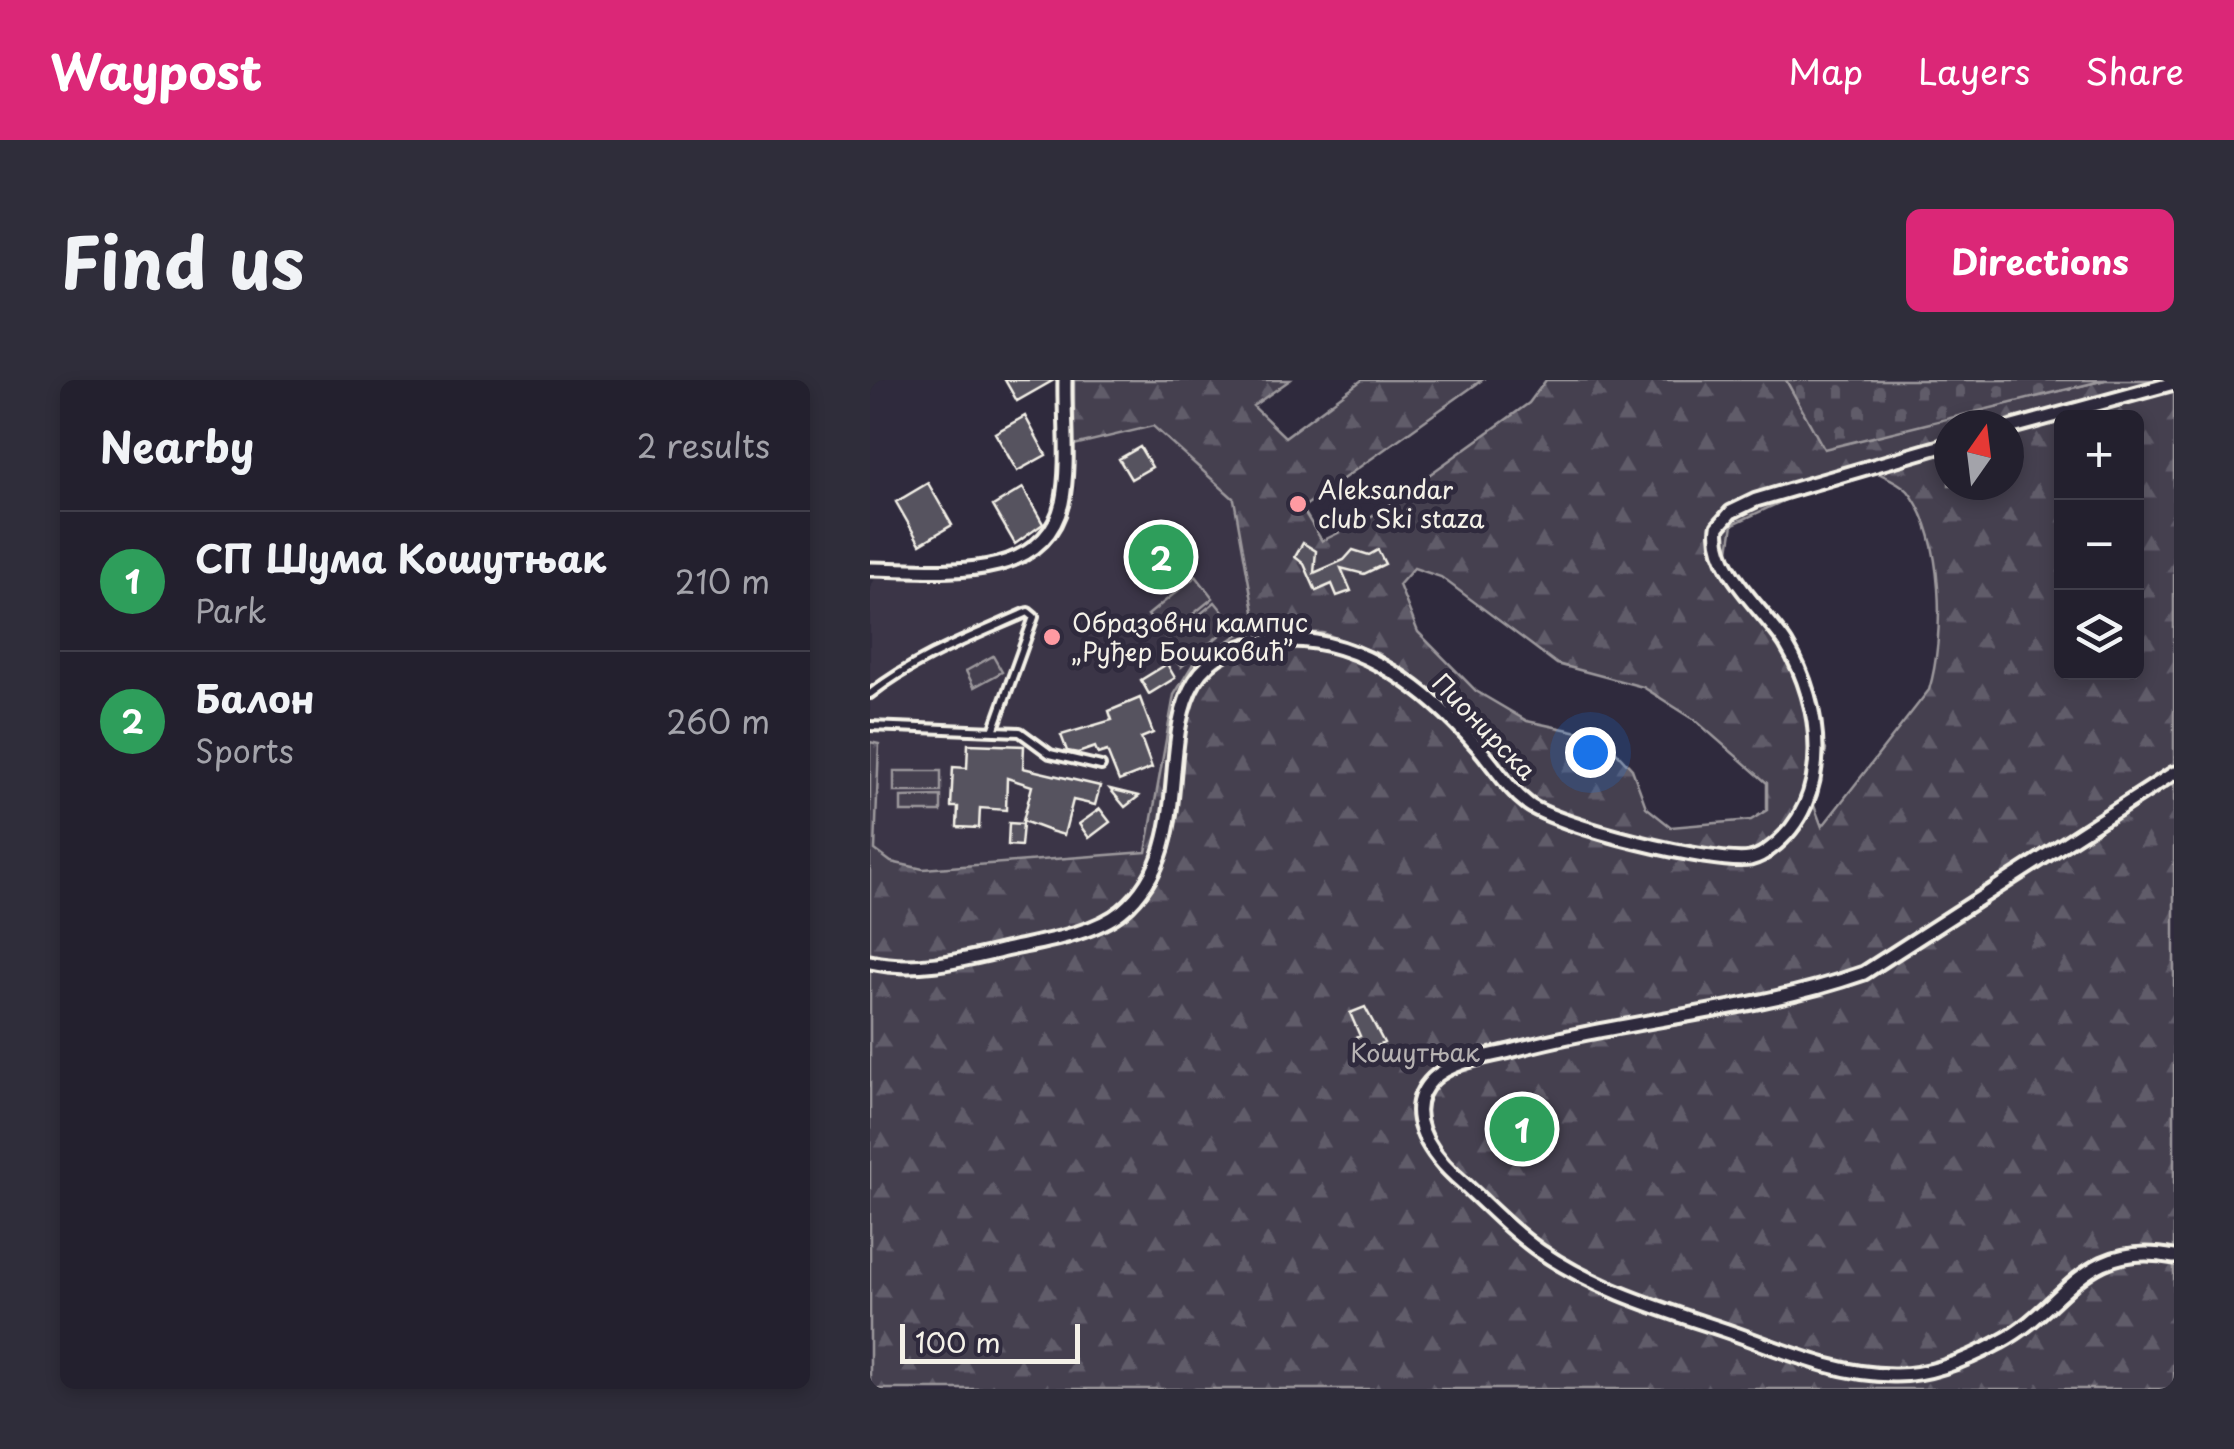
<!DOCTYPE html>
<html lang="en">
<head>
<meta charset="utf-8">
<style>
  body { margin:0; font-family:"Playpen Sans",sans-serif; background:#2f2d3a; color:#f1f3f6 }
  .controls { position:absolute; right:30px; top:30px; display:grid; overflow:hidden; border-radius:15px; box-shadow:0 5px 15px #0003 }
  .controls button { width:90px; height:90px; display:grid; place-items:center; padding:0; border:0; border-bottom:2px solid #403e4a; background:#23202e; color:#f1f3f6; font:50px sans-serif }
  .compass { position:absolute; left:1064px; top:30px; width:90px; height:90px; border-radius:50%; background:#23202e; box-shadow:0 5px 15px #0003; rotate:14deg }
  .scale { position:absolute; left:30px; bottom:25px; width:180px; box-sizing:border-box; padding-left:10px; border:5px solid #f4f1e8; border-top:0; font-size:28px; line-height:35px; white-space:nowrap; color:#f4f1e8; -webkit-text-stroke:8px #2f2a3d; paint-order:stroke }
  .you { position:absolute; left:720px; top:372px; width:35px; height:35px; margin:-25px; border:8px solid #fff; border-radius:50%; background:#1a73e8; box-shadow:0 0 0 15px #1a73e833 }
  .badge { display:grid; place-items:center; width:65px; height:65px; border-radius:50%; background:#db2777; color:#fff; font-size:32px; font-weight:700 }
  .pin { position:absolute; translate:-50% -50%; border:5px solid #fff; box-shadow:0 2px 10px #0006 }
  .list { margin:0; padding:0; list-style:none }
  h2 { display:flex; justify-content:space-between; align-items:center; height:130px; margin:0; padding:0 40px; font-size:42px }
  h2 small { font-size:32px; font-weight:400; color:#a3a3aa }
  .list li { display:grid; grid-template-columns:65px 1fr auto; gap:30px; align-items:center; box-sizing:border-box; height:140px; padding:0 40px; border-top:2px solid #403e4a }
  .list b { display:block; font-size:38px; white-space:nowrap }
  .list p { margin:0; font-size:32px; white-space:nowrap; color:#a3a3aa }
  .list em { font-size:32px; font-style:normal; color:#a3a3aa }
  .icon { flex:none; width:55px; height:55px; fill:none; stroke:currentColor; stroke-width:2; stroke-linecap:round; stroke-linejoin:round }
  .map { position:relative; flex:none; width:1304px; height:1009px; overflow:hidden; border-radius:15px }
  header { display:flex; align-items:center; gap:60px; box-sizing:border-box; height:140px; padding:0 50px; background:#db2777; color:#fff }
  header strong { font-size:48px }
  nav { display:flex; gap:55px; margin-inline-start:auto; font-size:35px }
  .intro { display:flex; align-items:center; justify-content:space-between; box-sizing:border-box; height:240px; padding:0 60px }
  h1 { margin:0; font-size:70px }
  .button { padding:25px 45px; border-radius:15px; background:#db2777; color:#fff; font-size:35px; font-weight:700 }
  main { display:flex; gap:60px; padding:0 60px }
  aside { flex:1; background:#23202e; border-radius:15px; box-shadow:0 5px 15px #0003 }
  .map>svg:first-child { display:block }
</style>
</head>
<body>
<header>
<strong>Waypost</strong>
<nav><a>Map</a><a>Layers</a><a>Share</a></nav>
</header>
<div class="intro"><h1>Find us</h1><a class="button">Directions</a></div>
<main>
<aside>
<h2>Nearby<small>2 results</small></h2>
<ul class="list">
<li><span class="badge" style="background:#2e9e5b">1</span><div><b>СП Шума Кошутњак</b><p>Park</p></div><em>210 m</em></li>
<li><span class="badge" style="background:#2e9e5b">2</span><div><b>Балон</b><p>Sports</p></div><em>260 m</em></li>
</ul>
</aside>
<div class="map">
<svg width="1304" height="1009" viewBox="0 0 1304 1009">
  <defs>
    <pattern id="forest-firs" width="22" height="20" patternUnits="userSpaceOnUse" patternTransform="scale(2.5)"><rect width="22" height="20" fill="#454050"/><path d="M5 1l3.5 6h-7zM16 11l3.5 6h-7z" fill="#605c69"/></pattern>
    <pattern id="cemetery-stones" width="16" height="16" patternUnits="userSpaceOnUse" patternTransform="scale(2.5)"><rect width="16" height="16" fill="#454050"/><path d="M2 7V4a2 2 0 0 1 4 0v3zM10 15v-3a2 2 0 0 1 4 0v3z" fill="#605c69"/></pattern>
  </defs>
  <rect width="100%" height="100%" fill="#2f2a3d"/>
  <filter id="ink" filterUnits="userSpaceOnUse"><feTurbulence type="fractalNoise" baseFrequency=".01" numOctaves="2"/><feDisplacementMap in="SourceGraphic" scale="20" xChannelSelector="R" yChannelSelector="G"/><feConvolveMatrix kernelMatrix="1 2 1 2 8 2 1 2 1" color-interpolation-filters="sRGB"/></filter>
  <g filter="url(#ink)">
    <path fill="#3b3647" d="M 283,46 L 364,119 L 386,243 L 323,284 L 304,315 L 277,472 L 53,489 L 21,482 L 5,471 L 9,365 L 0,362 L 0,208 L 5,199 L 100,198 L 125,193 L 169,175 L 182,165 L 198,135 L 206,109 L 204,65 Z"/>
    <path fill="#454050" stroke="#9c989c" stroke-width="2.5" d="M 326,196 L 343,218 L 295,257 L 278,235 Z
      M 345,222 L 363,244 L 311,287 L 292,265 Z
      M 123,276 L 132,292 L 104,307 L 96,291 Z
      M 24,391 L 71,391 L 71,412 L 24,412 Z
      M 71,416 L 71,432 L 31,432 L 31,417 Z"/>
    <path fill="url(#forest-firs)" stroke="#9c989c" stroke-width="2.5" fill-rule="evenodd" d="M 204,0 L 420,0 L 383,26 L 415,57 L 492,0 L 612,0 L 432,128 L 452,161 L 499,138 L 659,23 L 676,0 L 916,0 L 954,68 L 1235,0 L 1304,0 L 1304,1009 L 0,1009 L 0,362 L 9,364 L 5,470 L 21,482 L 53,489 L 276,472 L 304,315 L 323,284 L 386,243 L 364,119 L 283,46 L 204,65 ZM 1192,38 L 1266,38 L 1266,292 L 1192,292 ZM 1079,45 L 1139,45 L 1139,105 L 1079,105 ZM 1004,91 C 1014,96 1030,102 1038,111 C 1074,156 1075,258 1059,310 L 952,447 L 943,423 L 956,370 L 915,252 L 857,184 L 863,144 L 952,103 ZM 544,188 L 571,197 L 687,284 L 773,307 L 825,340 L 897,403 L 897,430 L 881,440 L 801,447 L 776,427 L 762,389 L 732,357 L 657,341 L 606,311 L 548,252 L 529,205 ZM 403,252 L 453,253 L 510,274 L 503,282 L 418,260 L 393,261 Z"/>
    <path fill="url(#cemetery-stones)" stroke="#9c989c" stroke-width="2.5" d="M 916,0 L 1235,0 L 954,69 Z"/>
    <path fill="#56525f" stroke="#f4f1e8" stroke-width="2.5" d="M 135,0 L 184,0 L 147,21 Z
      M 155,36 L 176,75 L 147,91 L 125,53 Z
      M 270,67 L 282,87 L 261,99 L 249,79 Z
      M 58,103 L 82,145 L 50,164 L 26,122 Z
      M 153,108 L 173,144 L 145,164 L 123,126 Z
      M 310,146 L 327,167 L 272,209 L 256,188 Z
      M 433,163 L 446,171 L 444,193 L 474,180 L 483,170 L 499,175 L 508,170 L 515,184 L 494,194 L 471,188 L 481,211 L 467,216 L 462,204 L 446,211 L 434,184 L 425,177 Z
      M 297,284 L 305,298 L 279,314 L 271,300 Z
      M 270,318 L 283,353 L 271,358 L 282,388 L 249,401 L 237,371 L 228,374 L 225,367 L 208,373 L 197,371 L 191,355 L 242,340 L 239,331 Z
      M 98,364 L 154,366 L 153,388 L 230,406 L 225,425 L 203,420 L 194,455 L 180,451 L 153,441 L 162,406 L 137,398 L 136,430 L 110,428 L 109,448 L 87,447 L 88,427 L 81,427 L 83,387 L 97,388 Z
      M 240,409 L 269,416 L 255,427 Z
      M 230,429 L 240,442 L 219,458 L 209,444 Z
      M 139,443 L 153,444 L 151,466 L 138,465 Z
      M 495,627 L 514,663 L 491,673 L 485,658 L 490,656 L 480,633 Z"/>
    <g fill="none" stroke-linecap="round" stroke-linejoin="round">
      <g stroke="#f4f1e8" stroke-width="14">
        <path id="service" d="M 0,314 C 47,277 104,256 158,232 L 164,237 L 123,351
          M 0,346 L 150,352 L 180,374 L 231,386"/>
      </g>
      <g stroke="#f4f1e8" stroke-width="19">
        <path id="minor" d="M 1139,48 L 1304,3
          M 0,189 C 64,189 173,206 192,123 C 200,85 194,39 195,0
          M 1304,393 L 994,593 C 880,633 757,639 640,671 C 616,677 582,681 563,699 C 531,730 559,772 585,796 C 614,821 638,849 670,871 C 730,912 795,930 863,953 C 914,971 968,995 1023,995 C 1059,996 1099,979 1130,962 C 1194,929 1213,858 1304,877
          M 0,582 C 49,593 96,579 144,568 C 177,561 225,553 252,531 C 354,447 240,263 418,260 C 493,259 560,312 607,366 C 624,385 637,408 658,424 C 687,446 844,485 880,479 C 888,477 895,473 901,468 C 964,421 953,325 916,264 C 895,231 842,189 848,147 L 861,132 L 886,120 L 1079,64"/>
      </g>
      <use href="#service" stroke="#2f2a3d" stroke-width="6"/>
      <use href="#minor" stroke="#2f2a3d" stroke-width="11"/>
    </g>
  </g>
  <g fill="#ff9aa2" stroke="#2f2a3d" stroke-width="4">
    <circle cx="428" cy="124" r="10"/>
    <circle cx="182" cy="257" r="10"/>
  </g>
  <g text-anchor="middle" stroke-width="10" stroke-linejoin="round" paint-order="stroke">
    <g font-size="25" fill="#f4f1e8" stroke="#2f2a3d" text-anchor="start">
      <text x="448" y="119">Aleksandar<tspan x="448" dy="29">club Ski staza</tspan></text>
      <text x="202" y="252">Образовни кампус<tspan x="202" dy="29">„Руђер Бошковић”</tspan></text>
    </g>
    <g font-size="25" fill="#f4f1e8" stroke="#2f2a3d">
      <text transform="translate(614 347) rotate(46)" y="9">Пионирска</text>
    </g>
    <g font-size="25" fill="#b7b3b3" stroke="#2f2a3d">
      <text x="545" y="682">Кошутњак</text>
    </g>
  </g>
</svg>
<div class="controls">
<button>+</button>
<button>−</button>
<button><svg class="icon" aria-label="layers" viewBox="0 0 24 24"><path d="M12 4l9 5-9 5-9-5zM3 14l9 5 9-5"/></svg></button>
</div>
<svg class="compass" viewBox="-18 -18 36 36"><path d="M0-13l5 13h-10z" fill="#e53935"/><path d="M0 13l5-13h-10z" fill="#a3a3aa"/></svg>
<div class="scale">100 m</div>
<div class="you"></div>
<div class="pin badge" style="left:652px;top:749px;background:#2e9e5b">1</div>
<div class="pin badge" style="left:291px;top:177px;background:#2e9e5b">2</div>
</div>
</main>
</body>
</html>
